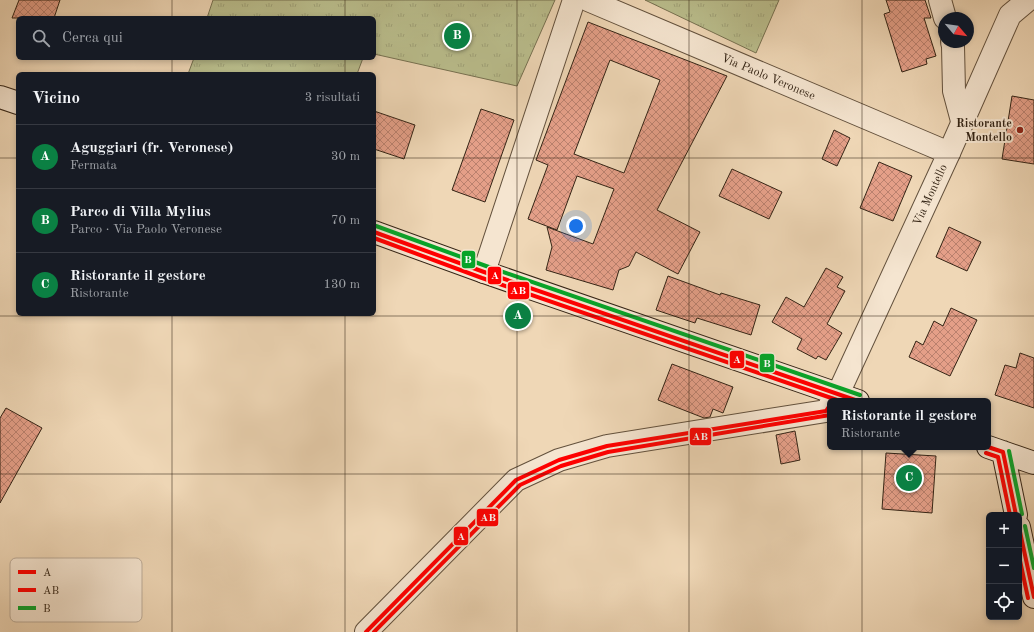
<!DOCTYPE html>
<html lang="it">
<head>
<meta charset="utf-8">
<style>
  body { margin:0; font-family:"Old Standard TT",serif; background:#242831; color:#f1f3f6 }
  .controls { position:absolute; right:12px; bottom:12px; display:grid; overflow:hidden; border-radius:6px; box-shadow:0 2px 6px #0003 }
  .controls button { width:36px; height:36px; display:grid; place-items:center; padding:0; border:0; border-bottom:1px solid #363941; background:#171b24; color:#f1f3f6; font:20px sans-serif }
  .compass { position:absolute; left:938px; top:12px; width:36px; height:36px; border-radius:50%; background:#171b24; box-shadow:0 2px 6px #0003; rotate:119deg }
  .you { position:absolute; left:576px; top:226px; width:14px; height:14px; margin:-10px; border:3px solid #fff; border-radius:50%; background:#1a73e8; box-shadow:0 0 0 6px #1a73e833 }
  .badge { display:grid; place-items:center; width:26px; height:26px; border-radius:50%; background:#0b8043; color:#fff; font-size:13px; font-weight:700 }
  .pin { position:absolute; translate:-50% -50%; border:2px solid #fff; box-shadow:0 1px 4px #0006 }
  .popup { position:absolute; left:827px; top:398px; width:164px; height:52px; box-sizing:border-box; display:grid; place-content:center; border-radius:6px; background:#171b24; filter:drop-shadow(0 1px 3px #0005); font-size:13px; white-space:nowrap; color:#9ea1a6 }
  .popup b { font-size:15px; color:#f1f3f6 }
  .popup::after { content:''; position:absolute; left:50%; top:100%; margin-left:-8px; border:8px solid transparent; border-top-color:#171b24 }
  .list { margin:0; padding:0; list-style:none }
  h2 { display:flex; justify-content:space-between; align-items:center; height:52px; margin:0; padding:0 16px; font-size:17px }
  h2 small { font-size:13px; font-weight:400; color:#9ea1a6 }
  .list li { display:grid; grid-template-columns:26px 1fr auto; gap:12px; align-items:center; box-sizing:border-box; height:64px; padding:0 16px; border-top:1px solid #363941 }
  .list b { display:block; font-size:15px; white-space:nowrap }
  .list p { margin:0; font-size:13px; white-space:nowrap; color:#9ea1a6 }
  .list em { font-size:13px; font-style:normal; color:#9ea1a6 }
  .icon { flex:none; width:22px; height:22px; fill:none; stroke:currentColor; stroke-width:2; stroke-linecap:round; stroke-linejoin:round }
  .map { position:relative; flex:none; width:1034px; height:632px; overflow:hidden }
  .search { position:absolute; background:#171b24; box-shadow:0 2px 6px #0003; left:16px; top:16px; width:360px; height:44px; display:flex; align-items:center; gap:10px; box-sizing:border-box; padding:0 14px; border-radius:6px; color:#9ea1a6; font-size:15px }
  .panel { position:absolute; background:#171b24; box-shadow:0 2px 6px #0003; left:16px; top:72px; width:360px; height:244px; border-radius:6px }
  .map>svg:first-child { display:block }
</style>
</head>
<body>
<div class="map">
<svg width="1034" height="632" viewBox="0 0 1034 632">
  <defs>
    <pattern id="park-tufts" width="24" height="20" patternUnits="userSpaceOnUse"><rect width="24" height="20" fill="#babe8d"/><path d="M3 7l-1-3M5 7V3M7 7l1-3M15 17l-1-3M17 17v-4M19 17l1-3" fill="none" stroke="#a0a379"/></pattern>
    <pattern id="building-cross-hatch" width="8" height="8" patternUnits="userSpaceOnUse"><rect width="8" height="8" fill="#e49f88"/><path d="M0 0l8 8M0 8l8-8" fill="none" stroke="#ba816e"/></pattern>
  </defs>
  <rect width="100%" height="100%" fill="#efd7b6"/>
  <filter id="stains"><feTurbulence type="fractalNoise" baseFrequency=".005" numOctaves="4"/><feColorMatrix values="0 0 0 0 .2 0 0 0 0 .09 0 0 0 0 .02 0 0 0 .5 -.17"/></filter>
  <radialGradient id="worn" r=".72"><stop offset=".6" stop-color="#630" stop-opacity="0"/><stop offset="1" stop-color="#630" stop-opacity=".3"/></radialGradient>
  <path fill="url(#park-tufts)" stroke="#777151" d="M 213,0 L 555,0 L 517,86 L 374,54 L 374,18 L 207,18 Z
    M 645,0 L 779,0 L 756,53 Z
    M 194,58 L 363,58 L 357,74 L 188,74 Z"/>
  <path fill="url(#building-cross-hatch)" stroke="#342415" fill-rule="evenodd" d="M 19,0 L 60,0 L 54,18 L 12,18 Z
    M 886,0 L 925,0 L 931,18 L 924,18 L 936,56 L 926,59 L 927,64 L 902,72 L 884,14 L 890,12 Z
    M 588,22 L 727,76 L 657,210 L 700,232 L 678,274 L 636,252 L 629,266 L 619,270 L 613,290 L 546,270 L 552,247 L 547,227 L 593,244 L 614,189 L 577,176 L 557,230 L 528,219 L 548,165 L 536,160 ZM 610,60 L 660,80 L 624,173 L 574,154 Z
    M 1012,96 L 1034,100 L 1034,164 L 1002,159 Z
    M 481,109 L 514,120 L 485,202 L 452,190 Z
    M 374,111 L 415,125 L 404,159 L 374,149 Z
    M 834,130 L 850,138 L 837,166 L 822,159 Z
    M 879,162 L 912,176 L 893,221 L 860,208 Z
    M 732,169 L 782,192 L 769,219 L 719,196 Z
    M 949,227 L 981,242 L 967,271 L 936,257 Z
    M 826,268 L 843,277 L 837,287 L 845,291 L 827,324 L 842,333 L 826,360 L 818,356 L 816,359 L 797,349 L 802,339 L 772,322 L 786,297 L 804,307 Z
    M 668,276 L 720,295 L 721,293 L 760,305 L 751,335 L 697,318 L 695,323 L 656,310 Z
    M 951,308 L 977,320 L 950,376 L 909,357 L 916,341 L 923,345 L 934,321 L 943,326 Z
    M 1020,353 L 1034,358 L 1034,408 L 995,395 L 1005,365 L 1016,368 Z
    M 672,364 L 733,387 L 723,413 L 713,409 L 710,417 L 704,418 L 658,400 Z
    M 6,408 L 42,428 L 0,503 L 0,418 Z
    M 795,431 L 800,460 L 781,464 L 776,435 Z
    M 886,453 L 936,456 L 932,513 L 882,509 Z"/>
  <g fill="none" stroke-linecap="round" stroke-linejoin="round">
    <g stroke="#63513d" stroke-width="24">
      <g id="street">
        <path id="s1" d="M 588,0 L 949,153"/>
        <path d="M 940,0 L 945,18"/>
        <path d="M 952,42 L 953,46 L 954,91 L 962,121"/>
        <path d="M 484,272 L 574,0"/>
        <path id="s2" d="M 833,401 L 838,394 L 949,153 L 1010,15 L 1028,0"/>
        <path d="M 366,632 L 516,480 L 559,460 L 607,446 L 826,411 L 830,405"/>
      </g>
    </g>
    <g stroke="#342415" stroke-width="24">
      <path id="secondary" d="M 0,97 L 18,103
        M 374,232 L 484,272 L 858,401
        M 988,447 L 1034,463
        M 1003,452 L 1016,515
        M 1019,527 L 1034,597"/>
    </g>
    <use href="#street" stroke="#f5e5d0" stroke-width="22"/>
    <use href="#secondary" stroke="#f5e5d0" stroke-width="22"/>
    <g stroke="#f5e5d0" stroke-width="7">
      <path id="bus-1" d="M 374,232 L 484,272 L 858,401
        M 988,447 L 1003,452 L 1016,515
        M 1019,527 L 1034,597
        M 366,632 L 516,480 L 559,460 L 607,446 L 826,411 L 830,405"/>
    </g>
    <g stroke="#f5e5d0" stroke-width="7">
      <path id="bus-2" d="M 374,238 L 482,278 L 840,401
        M 986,453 L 998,457 L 1010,515
        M 1019,556 L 1028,598
        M 374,632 L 520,485 L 561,466 L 608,452 L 830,415"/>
    </g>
    <g stroke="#f5e5d0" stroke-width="7">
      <path id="bus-3" d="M 376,226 L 486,266 L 860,395
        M 1009,451 L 1022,514
        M 1025,526 L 1034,568"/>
    </g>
    <use href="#bus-1" stroke="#f00" stroke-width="4"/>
    <use href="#bus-2" stroke="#f00" stroke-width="4"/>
    <use href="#bus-3" stroke="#08a429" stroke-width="4"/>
  </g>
  <path fill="none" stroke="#342415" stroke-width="1" stroke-opacity="0.55" d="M 172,0 L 172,18M 345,0 L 345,18M 517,0 L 517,632M 689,0 L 689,632M 862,0 L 862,632M 172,58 L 172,74M 345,58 L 345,74M 0,158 L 18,158M 374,158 L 1034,158M 172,314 L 172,632M 345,314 L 345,632M 0,316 L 1034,316M 0,474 L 1034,474"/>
  <circle fill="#8f2418" stroke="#f5e5d0" stroke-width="1.5" cx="1020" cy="130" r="4"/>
  <g text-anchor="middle" stroke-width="4" stroke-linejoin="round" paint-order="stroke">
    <g font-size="12" fill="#342415" stroke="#f5e5d0">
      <text dy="4" stroke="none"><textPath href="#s1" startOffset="196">Via Paolo Veronese</textPath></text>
      <text dy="4" stroke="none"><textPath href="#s2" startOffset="228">Via Montello</textPath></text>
    </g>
    <g font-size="12" font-weight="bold" fill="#342415" stroke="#f5e5d0" text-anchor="end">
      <text x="1012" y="127">Ristorante<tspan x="1012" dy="14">Montello</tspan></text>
    </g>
  </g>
  <rect x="10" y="558" width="132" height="64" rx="6" fill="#f5e5d0" stroke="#bbab98" stroke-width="1"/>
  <rect x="18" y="570" width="18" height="4" fill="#f00"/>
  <rect x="18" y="588" width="18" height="4" fill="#f00"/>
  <rect x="18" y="606" width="18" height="4" fill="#08a429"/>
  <g font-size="11" fill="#342415">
    <text x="43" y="576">A</text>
    <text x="43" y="594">AB</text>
    <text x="43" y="612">B</text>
  </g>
  <g stroke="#f5e5d0" stroke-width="1.5">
    <rect x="461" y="250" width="15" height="19" rx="4" fill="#08a429"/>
    <rect x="487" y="266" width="15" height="19" rx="4" fill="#f00"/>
    <rect x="507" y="281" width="23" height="19" rx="4" fill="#f00"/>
    <rect x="729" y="350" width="16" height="19" rx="4" fill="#f00"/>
    <rect x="759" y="353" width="16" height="20" rx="4" fill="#08a429"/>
    <rect x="689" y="427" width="23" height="19" rx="4" fill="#f00"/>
    <rect x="476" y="508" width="23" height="19" rx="4" fill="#f00"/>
    <rect x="453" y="526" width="16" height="20" rx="4" fill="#f00"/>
  </g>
  <g font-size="11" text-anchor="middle" font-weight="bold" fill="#fff">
    <text x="468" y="263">B</text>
    <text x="495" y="279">A</text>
    <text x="518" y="294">AB</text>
    <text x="737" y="363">A</text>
    <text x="767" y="367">B</text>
    <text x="700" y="440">AB</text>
    <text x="488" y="521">AB</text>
    <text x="461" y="540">A</text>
  </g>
  <rect width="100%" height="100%" filter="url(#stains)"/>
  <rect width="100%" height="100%" fill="url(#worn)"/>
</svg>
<div class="controls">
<button>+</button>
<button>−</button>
<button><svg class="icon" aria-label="locate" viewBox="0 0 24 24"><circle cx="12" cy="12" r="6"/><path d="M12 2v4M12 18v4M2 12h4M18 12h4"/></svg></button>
</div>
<svg class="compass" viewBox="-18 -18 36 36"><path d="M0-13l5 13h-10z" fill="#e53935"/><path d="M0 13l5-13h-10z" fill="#9ea1a6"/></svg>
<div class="you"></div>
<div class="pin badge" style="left:518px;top:316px">A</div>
<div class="pin badge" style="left:457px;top:36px">B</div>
<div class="pin badge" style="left:909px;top:478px">C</div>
<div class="popup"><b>Ristorante il gestore</b>Ristorante</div>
<div class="search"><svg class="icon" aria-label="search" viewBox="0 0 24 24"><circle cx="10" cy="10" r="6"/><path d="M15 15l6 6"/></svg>Cerca qui</div>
<section class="panel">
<h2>Vicino<small>3 risultati</small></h2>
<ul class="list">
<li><span class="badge">A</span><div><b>Aguggiari (fr. Veronese)</b><p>Fermata</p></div><em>30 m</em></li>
<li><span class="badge">B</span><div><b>Parco di Villa Mylius</b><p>Parco · Via Paolo Veronese</p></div><em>70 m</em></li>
<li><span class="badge">C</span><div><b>Ristorante il gestore</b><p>Ristorante</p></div><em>130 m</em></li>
</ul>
</section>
</div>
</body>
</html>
